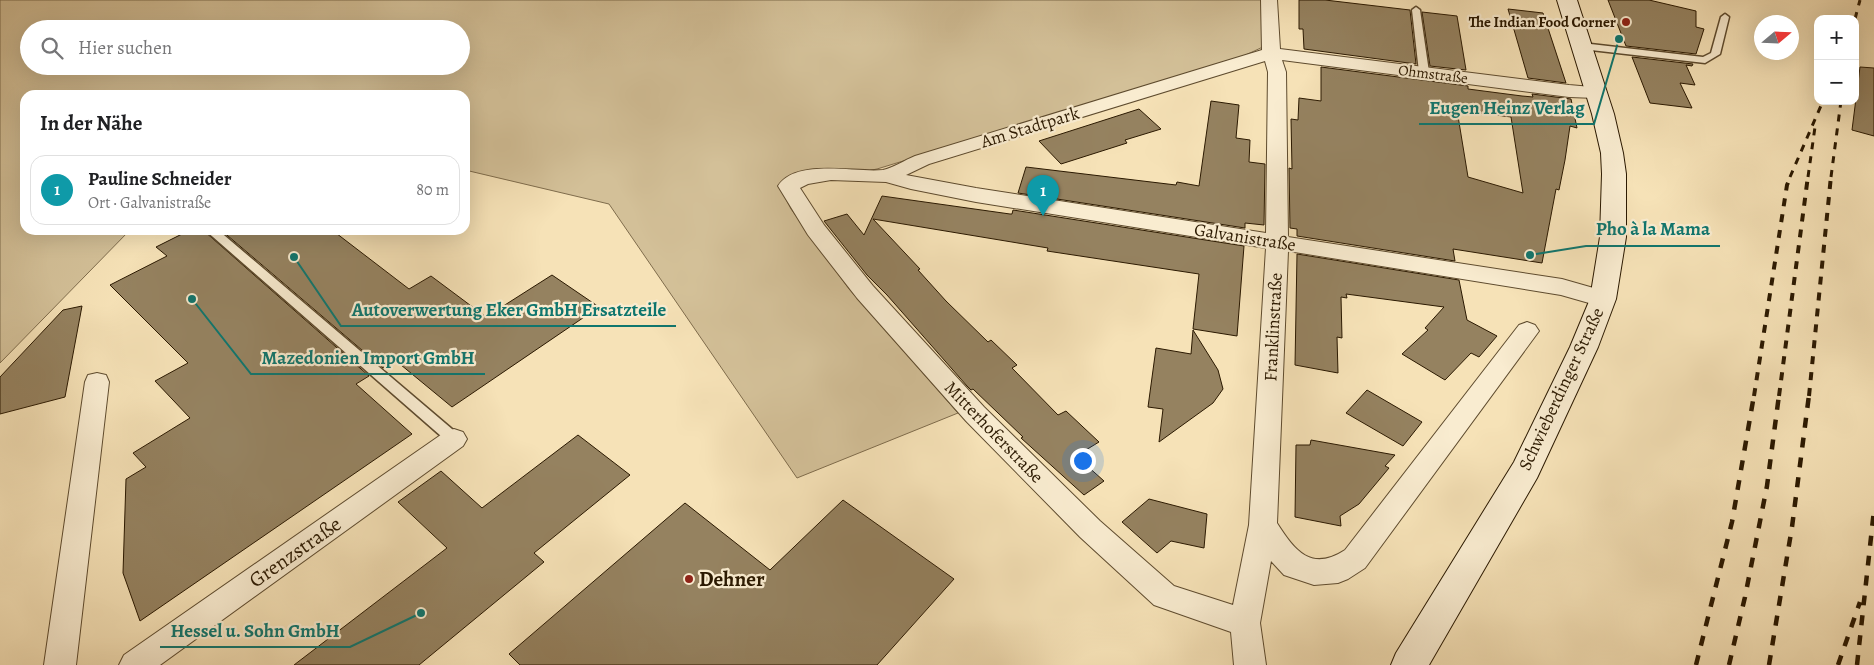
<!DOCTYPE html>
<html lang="de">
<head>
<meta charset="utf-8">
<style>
  body { margin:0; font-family:Alegreya,serif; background:#f6f6f6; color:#202124 }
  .controls { position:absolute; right:15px; top:15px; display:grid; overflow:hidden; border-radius:10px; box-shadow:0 5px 20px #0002 }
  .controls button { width:45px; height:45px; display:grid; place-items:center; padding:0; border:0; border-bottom:1px solid #e0e0e0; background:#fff; color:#202124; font:25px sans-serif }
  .compass { position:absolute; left:1754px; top:15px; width:45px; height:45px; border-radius:50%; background:#fff; box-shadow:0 5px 20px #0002; rotate:71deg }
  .you { position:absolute; left:1082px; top:460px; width:18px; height:18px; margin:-12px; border:4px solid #fff; border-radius:50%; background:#1a73e8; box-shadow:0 0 0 8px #1a73e833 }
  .badge { display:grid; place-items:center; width:32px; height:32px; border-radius:50%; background:#0b8043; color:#fff; font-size:16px; font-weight:700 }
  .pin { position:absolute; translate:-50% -41px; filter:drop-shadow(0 1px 2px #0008) }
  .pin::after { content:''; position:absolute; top:26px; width:18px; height:15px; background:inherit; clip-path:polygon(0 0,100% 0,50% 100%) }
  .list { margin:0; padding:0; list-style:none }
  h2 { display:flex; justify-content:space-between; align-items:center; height:65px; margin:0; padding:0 20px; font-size:21px }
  h2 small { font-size:16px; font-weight:400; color:#757577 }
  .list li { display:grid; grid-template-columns:32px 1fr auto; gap:15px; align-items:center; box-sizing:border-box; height:70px; margin:0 10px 10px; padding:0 10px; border:1px solid #e0e0e0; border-radius:15px }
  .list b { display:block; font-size:19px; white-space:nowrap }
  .list p { margin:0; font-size:16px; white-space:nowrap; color:#757577 }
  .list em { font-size:16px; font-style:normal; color:#757577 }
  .icon { flex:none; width:28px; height:28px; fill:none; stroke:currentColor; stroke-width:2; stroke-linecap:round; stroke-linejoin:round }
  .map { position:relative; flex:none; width:1874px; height:665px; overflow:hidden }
  .search { position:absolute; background:#fff; box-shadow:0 5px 20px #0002; left:20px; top:20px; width:450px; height:55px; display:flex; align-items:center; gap:12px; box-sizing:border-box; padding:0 18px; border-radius:28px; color:#757577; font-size:19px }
  .panel { position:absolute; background:#fff; box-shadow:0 5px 20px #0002; left:20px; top:90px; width:450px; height:145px; border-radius:15px }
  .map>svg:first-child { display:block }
</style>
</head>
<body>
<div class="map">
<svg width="1874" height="665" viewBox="0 0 1874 665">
  <rect width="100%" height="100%" fill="#f6e2b7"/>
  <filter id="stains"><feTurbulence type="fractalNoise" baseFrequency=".004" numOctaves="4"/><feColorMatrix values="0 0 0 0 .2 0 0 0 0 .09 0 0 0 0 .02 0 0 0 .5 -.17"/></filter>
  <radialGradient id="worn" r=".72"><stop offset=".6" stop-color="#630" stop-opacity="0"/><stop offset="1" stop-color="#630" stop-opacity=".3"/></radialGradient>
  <path fill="#d3c098" stroke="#7f6c4c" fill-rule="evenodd" d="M 0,0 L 1263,0 L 1265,46 L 1237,59 L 877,169 L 780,187 L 791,209 L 849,289 L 958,413 L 797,478 L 609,204 L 465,170 L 465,95 L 25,95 L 25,230 L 130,230 L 0,363 ZM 29,29 L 461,29 L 461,66 L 29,66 Z"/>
  <path fill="#958260" stroke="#2b1901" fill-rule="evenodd" d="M 1299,0 L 1325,0 L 1410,10 L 1416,64 L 1304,49 L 1303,29 L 1299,29 Z
    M 1608,0 L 1649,0 L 1696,11 L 1696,27 L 1704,29 L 1696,54 L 1626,46 Z
    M 1508,9 L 1543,13 L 1566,83 L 1528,78 Z
    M 1422,12 L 1457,16 L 1466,70 L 1430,66 Z
    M 1632,57 L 1693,64 L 1692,66 L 1686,65 L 1695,85 L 1680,83 L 1692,108 L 1650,103 Z
    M 1321,67 L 1468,86 L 1468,89 L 1522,96 L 1533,97 L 1532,94 L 1571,99 L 1577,128 L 1570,126 L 1565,160 L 1559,190 L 1556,189 L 1542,263 L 1453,249 L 1455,261 L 1297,236 L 1297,229 L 1290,228 L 1289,168 L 1292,169 L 1291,119 L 1298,120 L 1299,98 L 1321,101 ZM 1457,110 L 1511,117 L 1523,193 L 1468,177 Z
    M 1860,67 L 1874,68 L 1874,136 L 1852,130 Z
    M 1211,101 L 1239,105 L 1236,138 L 1250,140 L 1249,162 L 1265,164 L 1264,225 L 1245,223 L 1245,228 L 1018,193 L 1026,167 L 1176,185 L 1177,182 L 1199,186 Z
    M 1139,109 L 1161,129 L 1125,140 L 1127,143 L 1061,164 L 1039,141 Z
    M 882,196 L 1010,214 L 1012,214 L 1013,210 L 1244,246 L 1237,336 L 1193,329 L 1199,274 L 1047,251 L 1048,248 L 873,219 L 920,269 L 918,270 L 946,301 L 988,342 L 991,340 L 1017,365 L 1012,368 L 1058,415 L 1066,411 L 1099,442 L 1076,456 L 1104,481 L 1084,495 L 1021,438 L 1023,437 L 973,389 L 971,390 L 967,386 L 887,295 L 867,275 L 824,221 L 847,214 L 864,235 Z
    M 190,230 L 203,230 L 369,376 L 356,384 L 412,434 L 140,621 L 123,573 L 126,479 L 146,467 L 133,453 L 190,418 L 155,381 L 188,363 L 110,285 L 167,256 L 156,247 Z
    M 221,230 L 332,230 L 409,289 L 431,276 L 486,317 L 552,275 L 599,307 L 452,407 L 395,360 L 383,368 Z
    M 1297,254 L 1459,280 L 1467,320 L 1497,336 L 1479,357 L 1471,353 L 1445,380 L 1402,354 L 1428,330 L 1425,328 L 1444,307 L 1346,294 L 1347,298 L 1341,297 L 1342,338 L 1337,337 L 1338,373 L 1295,365 Z
    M 82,306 L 65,397 L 0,414 L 0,377 L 63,310 Z
    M 1193,330 L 1218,370 L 1223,389 L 1213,403 L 1159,442 L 1163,409 L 1148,407 L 1156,348 L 1191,354 Z
    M 1367,390 L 1422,422 L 1403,446 L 1346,413 Z
    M 578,435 L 630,475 L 534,553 L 544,562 L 419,665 L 294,665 L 447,548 L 398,502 L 441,471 L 482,508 Z
    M 1311,440 L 1395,455 L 1385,466 L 1389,468 L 1359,504 L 1340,516 L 1341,526 L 1295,517 L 1296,445 L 1310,445 Z
    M 1149,499 L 1207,514 L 1204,548 L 1171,541 L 1157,553 L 1122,522 Z
    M 843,500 L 954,579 L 877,665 L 520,665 L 509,654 L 685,503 L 770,570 Z"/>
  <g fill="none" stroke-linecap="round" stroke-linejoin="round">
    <g stroke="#5e4b2e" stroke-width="3">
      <path id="service" d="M 1416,7 L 1420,10 L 1429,72 L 1424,75 L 1419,72 L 1412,10 Z
        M 1725,14 L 1729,17 L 1720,54 L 1705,63 L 1582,49 L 1577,46 L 1582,43 L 1703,57 L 1711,53 L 1721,17 Z
        M 205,230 L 218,230 L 459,435 L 461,439 L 459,443 L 454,444 L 449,443 Z"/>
    </g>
    <g stroke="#5e4b2e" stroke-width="2">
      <path id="minor" d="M 1261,0 L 1277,0 L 1280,49 L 1569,85 L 1603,88 L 1605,92 L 1603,96 L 1596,98 L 1569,97 L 1282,60 L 1286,72 L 1288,237 L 1562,279 L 1611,293 L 1615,299 L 1611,305 L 1603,307 L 1561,295 L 1288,251 L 1277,523 C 1295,551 1311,572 1345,550 L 1519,325 L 1527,322 L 1535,325 L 1539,331 L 1365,568 L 1348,579 L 1338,583 L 1314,585 L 1284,575 L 1271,561 L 1260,623 L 1266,665 L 1234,665 L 1231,632 L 1154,605 L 1080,537 L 966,421 L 857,298 L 808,235 L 778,186 C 796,158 855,173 883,170 C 893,168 905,160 915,156 L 1262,50 ZM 1265,61 L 1268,72 L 1266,233 L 976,188 L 906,175 L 929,164 ZM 831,180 L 886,182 L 911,189 L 976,202 L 1266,248 L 1249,525 L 1233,605 L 1174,586 L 1100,521 L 984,407 L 873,286 L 824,225 L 800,188 L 808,184 Z
        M 97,373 L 106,375 L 109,382 L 76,665 L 44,665 L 85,382 L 88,375 Z
        M 454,429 L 463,432 L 467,439 L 463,446 L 160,665 L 119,665 L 124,655 L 445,432 Z"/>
    </g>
    <g stroke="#2b1901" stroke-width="2">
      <path id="secondary" d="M 1557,0 L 1577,0 L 1614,114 L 1623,153 L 1626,174 L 1626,237 L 1616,299 L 1598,347 L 1537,478 L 1429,665 L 1391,665 L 1396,653 L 1514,462 L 1570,347 L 1590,299 L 1600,237 L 1602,174 L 1601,153 L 1592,114 Z"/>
    </g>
    <use href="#service" fill="#f9ecd0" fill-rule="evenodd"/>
    <use href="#minor" fill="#f9ecd0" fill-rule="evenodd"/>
    <use href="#secondary" fill="#f9ecd0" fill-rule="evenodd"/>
    <path stroke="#2b1901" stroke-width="3" stroke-dasharray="7 7" stroke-linecap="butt" d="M 1855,19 L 1860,0
      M 1790,177 L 1823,101
      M 1808,177 L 1815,127
      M 1831,177 L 1841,101"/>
    <path stroke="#2b1901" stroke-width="4" stroke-dasharray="8 8" stroke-linecap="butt" d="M 1754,396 L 1787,185 L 1791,176
      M 1779,396 L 1808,176
      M 1809,396 L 1831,176"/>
    <path stroke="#2b1901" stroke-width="4.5" stroke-dasharray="10 10" stroke-linecap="butt" d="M 1696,665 L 1732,522 L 1754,395
      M 1729,665 L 1745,597 L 1767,486 L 1779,395
      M 1769,665 L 1792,527 L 1809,395
      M 1838,665 L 1860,602
      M 1857,665 L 1874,510"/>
  </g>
  <g fill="#8f2418" stroke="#f9ecd0" stroke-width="2">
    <circle cx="1626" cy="22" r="5"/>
    <circle cx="689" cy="579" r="5"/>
  </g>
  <g text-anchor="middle" stroke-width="4.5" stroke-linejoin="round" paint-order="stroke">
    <g font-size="15" font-weight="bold" fill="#2b1901" stroke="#f9ecd0" text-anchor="end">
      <text x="1616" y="27">The Indian Food Corner</text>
    </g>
    <g font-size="15" fill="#2b1901" stroke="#f9ecd0">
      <text transform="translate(1433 74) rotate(7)" y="5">Ohmstraße</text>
    </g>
    <g font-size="18" fill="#2b1901" stroke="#f9ecd0">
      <text transform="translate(1030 127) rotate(-17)" y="6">Am Stadtpark</text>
      <text transform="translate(1245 237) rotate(9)" y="6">Galvanistraße</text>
      <text transform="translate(1273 327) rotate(-87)" y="6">Franklinstraße</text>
      <text transform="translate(1561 389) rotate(-65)" y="6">Schwieberdinger Straße</text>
      <text transform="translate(994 432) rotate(46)" y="6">Mitterhoferstraße</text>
    </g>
    <g font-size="21" fill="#2b1901" stroke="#f9ecd0">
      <text transform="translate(295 552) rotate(-35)" y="7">Grenzstraße</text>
    </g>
    <g font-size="21" font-weight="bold" fill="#2b1901" stroke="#f9ecd0" text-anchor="start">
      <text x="699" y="586">Dehner</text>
    </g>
  </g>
  <path fill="none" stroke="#0f766e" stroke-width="2" d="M1619 39L1594 124H1419M1530 255L1586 246H1720M294 257L341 326H676M192 299L251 374H485M421 613L350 647H160"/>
  <g fill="#0f766e" stroke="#f9ecd0" stroke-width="2">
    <circle cx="1619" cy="39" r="5"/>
    <circle cx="1530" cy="255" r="5"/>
    <circle cx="294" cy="257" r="5"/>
    <circle cx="192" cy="299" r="5"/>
    <circle cx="421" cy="613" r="5"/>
  </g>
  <g font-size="19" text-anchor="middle" font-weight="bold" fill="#0f766e" stroke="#f9ecd0" stroke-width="4.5" stroke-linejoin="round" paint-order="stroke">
    <text x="1507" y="114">Eugen Heinz Verlag</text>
    <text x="1653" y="235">Pho à la Mama</text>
    <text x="509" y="316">Autoverwertung Eker GmbH Ersatzteile</text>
    <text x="368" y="364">Mazedonien Import GmbH</text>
    <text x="255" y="637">Hessel u. Sohn GmbH</text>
  </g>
  <rect width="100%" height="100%" filter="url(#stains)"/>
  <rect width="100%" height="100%" fill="url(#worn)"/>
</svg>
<div class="controls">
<button>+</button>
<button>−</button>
</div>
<svg class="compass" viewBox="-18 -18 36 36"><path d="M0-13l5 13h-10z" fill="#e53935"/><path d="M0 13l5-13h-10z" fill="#757577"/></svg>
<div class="you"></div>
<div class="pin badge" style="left:1043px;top:216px;background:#0f9aa8">1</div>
<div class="search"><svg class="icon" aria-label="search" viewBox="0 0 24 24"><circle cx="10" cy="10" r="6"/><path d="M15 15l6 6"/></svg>Hier suchen</div>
<section class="panel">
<h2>In der Nähe<small></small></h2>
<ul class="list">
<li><span class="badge" style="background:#0f9aa8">1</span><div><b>Pauline Schneider</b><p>Ort · Galvanistraße</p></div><em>80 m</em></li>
</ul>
</section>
</div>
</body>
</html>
